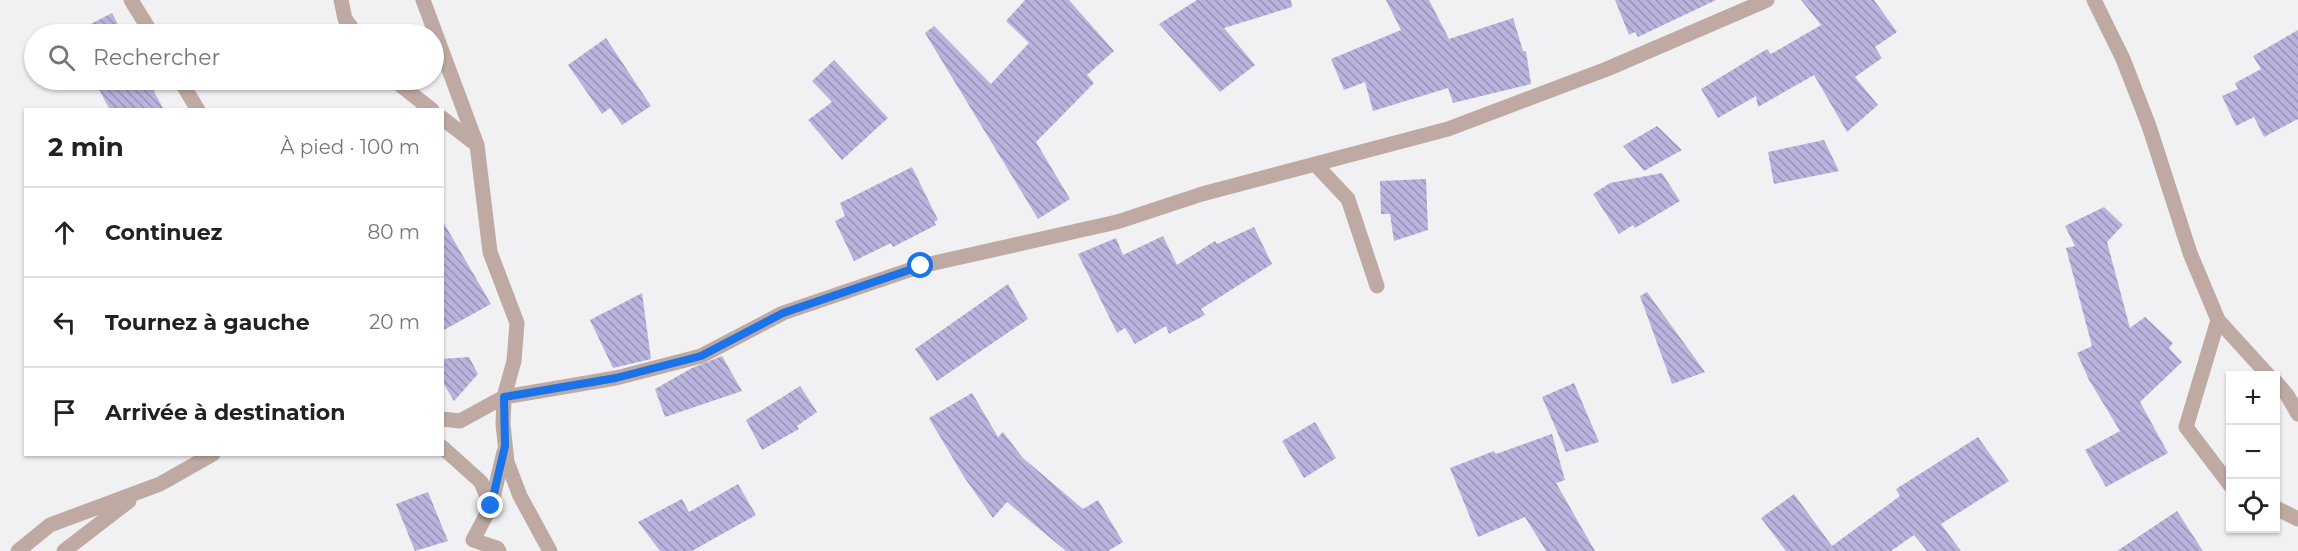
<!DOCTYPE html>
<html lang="fr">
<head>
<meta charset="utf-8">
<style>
  body { margin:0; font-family:Montserrat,sans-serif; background:#f6f6f6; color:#222 }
  .controls { position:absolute; right:18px; bottom:18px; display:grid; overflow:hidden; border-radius:0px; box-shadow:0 2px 4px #0004 }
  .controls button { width:54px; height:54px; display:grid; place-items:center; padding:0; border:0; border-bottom:2px solid #e0e0e0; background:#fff; color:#222; font:30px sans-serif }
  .stop { position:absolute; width:18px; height:18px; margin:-14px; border:4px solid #1a73e8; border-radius:50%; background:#fff }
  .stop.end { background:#1a73e8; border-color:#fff; box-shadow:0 2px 6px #0008 }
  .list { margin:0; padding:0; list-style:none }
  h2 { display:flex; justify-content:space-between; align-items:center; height:78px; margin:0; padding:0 24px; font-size:26px }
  h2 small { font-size:20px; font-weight:400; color:#767676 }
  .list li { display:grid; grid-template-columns:39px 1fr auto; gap:18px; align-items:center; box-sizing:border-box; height:90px; padding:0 24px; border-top:2px solid #e0e0e0 }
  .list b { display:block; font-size:22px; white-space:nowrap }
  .list em { font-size:20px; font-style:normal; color:#767676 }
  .icon { flex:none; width:33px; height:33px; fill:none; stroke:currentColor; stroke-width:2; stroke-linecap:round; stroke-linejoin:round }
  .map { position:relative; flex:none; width:2298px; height:551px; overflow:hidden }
  .search { position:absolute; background:#fff; box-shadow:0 2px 4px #0004; left:24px; top:24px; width:420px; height:66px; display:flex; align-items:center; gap:15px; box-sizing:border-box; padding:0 21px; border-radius:33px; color:#767676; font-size:22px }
  .panel { position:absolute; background:#fff; box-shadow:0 2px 4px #0004; left:24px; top:108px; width:420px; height:348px; border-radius:0px }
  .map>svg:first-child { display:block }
</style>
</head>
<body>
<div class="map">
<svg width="2298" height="551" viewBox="0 0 2298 551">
  <defs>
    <pattern id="building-back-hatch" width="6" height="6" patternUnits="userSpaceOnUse" patternTransform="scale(1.5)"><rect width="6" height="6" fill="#b9b4de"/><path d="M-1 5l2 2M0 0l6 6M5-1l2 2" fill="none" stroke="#9894b5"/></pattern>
  </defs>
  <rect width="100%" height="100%" fill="#f1f1f3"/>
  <path fill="url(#building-back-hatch)" d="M 1025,0 L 1069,0 L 1114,51 L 1087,75 L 1094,83 L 1036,142 L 1070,199 L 1038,219 L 925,33 L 934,26 L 991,84 L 1029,43 L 1006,21 Z
    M 1197,0 L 1291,0 L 1292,7 L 1224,28 L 1255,65 L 1220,92 L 1159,24 Z
    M 1386,0 L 1429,0 L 1449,39 L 1513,18 L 1523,51 L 1526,51 L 1531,84 L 1453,103 L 1448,88 L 1373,111 L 1365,82 L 1344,90 L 1331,59 L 1401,30 Z
    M 1615,0 L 1716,0 L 1638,37 L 1635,32 L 1629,35 Z
    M 1801,0 L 1874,0 L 1897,32 L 1875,47 L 1882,58 L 1855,77 L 1878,105 L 1847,132 L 1814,75 L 1758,107 L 1756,96 L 1718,118 L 1701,89 L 1767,49 L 1771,54 L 1821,25 Z
    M 112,13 L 123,34 L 71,34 Z
    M 2298,30 L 2298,119 L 2264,137 L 2254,117 L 2236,126 L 2222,96 L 2238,89 L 2235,83 L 2261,69 L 2253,56 Z
    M 606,38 L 651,106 L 622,125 L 610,108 L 602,114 L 568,65 Z
    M 834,60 L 888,118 L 842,160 L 808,120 L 832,102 L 812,81 Z
    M 94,80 L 148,80 L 164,110 L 110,110 Z
    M 1657,126 L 1682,150 L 1644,171 L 1623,146 Z
    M 1824,140 L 1839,171 L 1774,184 L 1768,152 Z
    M 912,167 L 938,220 L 934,222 L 936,225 L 893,247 L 891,243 L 854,261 L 835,221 L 845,216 L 840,203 Z
    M 1662,173 L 1680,201 L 1635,228 L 1633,225 L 1619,234 L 1593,194 L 1610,183 Z
    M 1426,179 L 1428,230 L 1394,241 L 1390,214 L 1381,214 L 1380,181 Z
    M 2104,207 L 2123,225 L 2107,242 L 2130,328 L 2145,317 L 2173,343 L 2169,348 L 2182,362 L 2140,402 L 2168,453 L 2106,487 L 2085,450 L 2120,431 L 2089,380 L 2077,353 L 2092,346 L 2066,248 L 2075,246 L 2065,226 Z
    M 442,220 L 491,304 L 442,331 Z
    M 1254,227 L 1272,264 L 1201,309 L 1205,315 L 1169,334 L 1166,326 L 1135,344 L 1125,328 L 1117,333 L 1078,254 L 1116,238 L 1123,255 L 1163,236 L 1177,265 L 1215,241 L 1217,244 Z
    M 1008,284 L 1028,319 L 937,381 L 915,349 Z
    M 1647,292 L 1705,372 L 1672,384 L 1640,296 Z
    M 642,293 L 651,359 L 613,368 L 590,320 Z
    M 722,356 L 742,391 L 665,417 L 655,389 L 692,368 Z
    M 469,357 L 478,374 L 454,401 L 442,381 L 442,359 Z
    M 1574,383 L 1599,442 L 1566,452 L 1542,397 Z
    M 800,386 L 817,412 L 797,426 L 799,429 L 762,450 L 746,420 Z
    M 972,393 L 998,437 L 1003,432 L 1023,458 L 1083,509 L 1098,500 L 1123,542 L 1108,551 L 1066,551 L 1007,502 L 993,518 L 964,477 L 929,418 Z
    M 1315,422 L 1336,458 L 1304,478 L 1282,441 Z
    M 1552,434 L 1565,480 L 1556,483 L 1595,551 L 1546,551 L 1525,517 L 1478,537 L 1450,468 L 1494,451 L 1496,454 Z
    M 1978,437 L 2009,481 L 1941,524 L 1961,551 L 1927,551 L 1914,535 L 1891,551 L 1786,551 L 1761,518 L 1794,494 L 1832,546 L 1900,496 L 1896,489 Z
    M 738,484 L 756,515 L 692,551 L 660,551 L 638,522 L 682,499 L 689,512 Z
    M 428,492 L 448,541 L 415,551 L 396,504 Z
    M 2177,511 L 2203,551 L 2117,551 Z"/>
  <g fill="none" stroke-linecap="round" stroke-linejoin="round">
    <path stroke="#bfaaa3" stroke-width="15" d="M 131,0 L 152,34
      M 341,0 L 345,19 L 356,34
      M 423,0 L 477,145 L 490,252 L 517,323 L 514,361 L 504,397 L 503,424 L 507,462 L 520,496 L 550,551
      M 2094,0 L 2123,59 L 2149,126 L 2190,253 L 2218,320 L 2269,376
      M 180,80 L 198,110
      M 394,80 L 432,110
      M 442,118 L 477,145
      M 1316,165 L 1348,199 L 1377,286
      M 2218,320 L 2186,427 L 2230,485
      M 2276,382 L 2287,395 L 2298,414
      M 442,419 L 460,421 L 504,397 L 616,378 L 701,356 L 783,313 L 921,266 L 1117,222 L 1202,194 L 1448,129 L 1607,69 L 1767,0
      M 442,447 L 481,482 L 491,506
      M 2276,508 L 2298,519
      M 18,551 L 50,525 L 160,484 L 213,454
      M 64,551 L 129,501
      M 499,551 L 497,548 L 473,540 L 491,506 L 504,452"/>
  </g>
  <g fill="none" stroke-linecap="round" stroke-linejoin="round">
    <path stroke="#1a73e8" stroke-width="8" d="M 491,506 L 505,446 L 504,397 L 616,378 L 701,356 L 783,313 L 921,266"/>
  </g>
</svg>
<div class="controls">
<button>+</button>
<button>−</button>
<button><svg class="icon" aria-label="locate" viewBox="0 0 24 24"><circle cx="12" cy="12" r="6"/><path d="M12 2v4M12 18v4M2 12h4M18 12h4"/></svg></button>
</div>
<div class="stop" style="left:921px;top:266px"></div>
<div class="stop end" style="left:491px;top:506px"></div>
<div class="search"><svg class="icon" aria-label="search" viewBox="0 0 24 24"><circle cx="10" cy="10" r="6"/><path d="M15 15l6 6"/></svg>Rechercher</div>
<section class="panel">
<h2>2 min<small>À pied · 100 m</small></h2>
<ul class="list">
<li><svg class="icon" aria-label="ahead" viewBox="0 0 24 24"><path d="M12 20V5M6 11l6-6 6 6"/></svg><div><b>Continuez</b></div><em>80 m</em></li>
<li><svg class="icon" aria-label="left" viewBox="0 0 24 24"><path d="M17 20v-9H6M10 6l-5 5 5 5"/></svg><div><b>Tournez à gauche</b></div><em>20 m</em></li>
<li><svg class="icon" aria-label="arrive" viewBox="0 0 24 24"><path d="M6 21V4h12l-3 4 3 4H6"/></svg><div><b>Arrivée à destination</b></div></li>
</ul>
</section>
</div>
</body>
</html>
